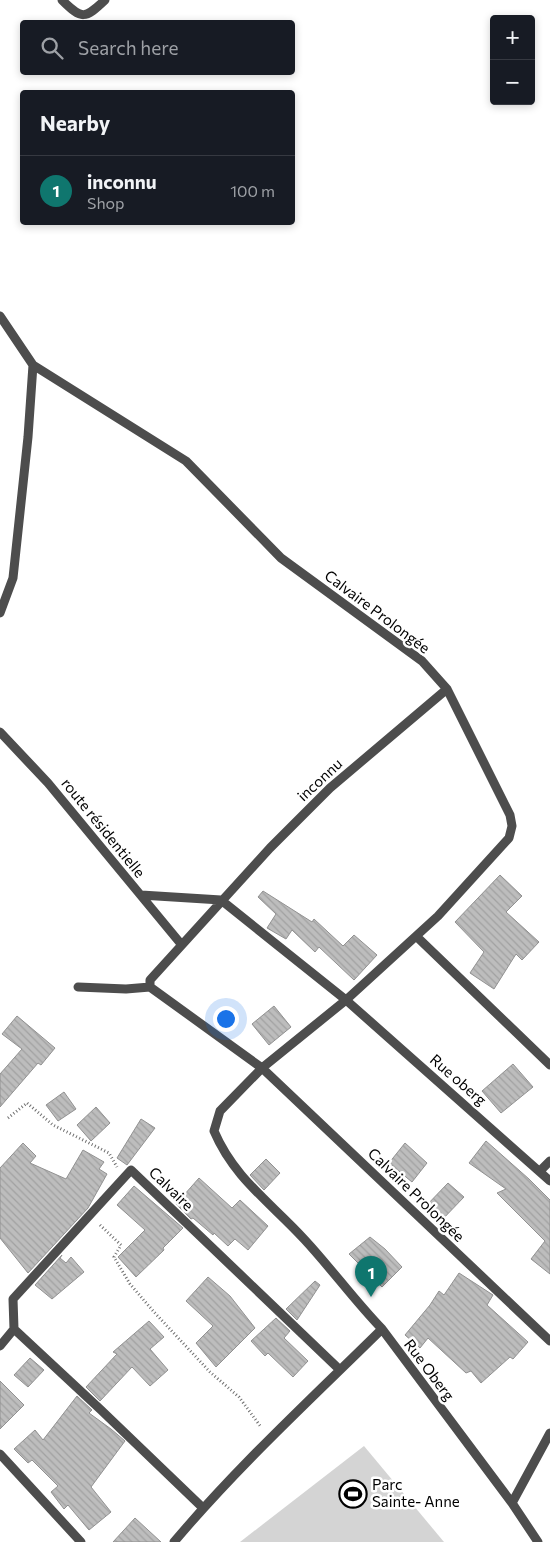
<!DOCTYPE html>
<html lang="en">
<head>
<meta charset="utf-8">
<style>
  body { margin:0; font-family:Commissioner,sans-serif; background:#20242c; color:#f1f3f6 }
  .controls { position:absolute; right:15px; top:15px; display:grid; overflow:hidden; border-radius:5px; box-shadow:0 2px 8px #0003 }
  .controls button { width:45px; height:45px; display:grid; place-items:center; padding:0; border:0; border-bottom:1px solid #363941; background:#171b24; color:#f1f3f6; font:25px sans-serif }
  .you { position:absolute; left:225px; top:1018px; width:18px; height:18px; margin:-12px; border:4px solid #fff; border-radius:50%; background:#1a73e8; box-shadow:0 0 0 8px #1a73e833 }
  .badge { display:grid; place-items:center; width:32px; height:32px; border-radius:50%; background:#0f766e; color:#fff; font-size:16px; font-weight:700 }
  .pin { position:absolute; translate:-50% -41px; filter:drop-shadow(0 1px 2px #0008) }
  .pin::after { content:''; position:absolute; top:26px; width:18px; height:15px; background:inherit; clip-path:polygon(0 0,100% 0,50% 100%) }
  .list { margin:0; padding:0; list-style:none }
  h2 { display:flex; justify-content:space-between; align-items:center; height:65px; margin:0; padding:0 20px; font-size:21px }
  h2 small { font-size:16px; font-weight:400; color:#9ea1a6 }
  .list li { display:grid; grid-template-columns:32px 1fr auto; gap:15px; align-items:center; box-sizing:border-box; height:70px; padding:0 20px; border-top:1px solid #363941 }
  .list b { display:block; font-size:19px; white-space:nowrap }
  .list p { margin:0; font-size:16px; white-space:nowrap; color:#9ea1a6 }
  .list em { font-size:16px; font-style:normal; color:#9ea1a6 }
  .icon { flex:none; width:28px; height:28px; fill:none; stroke:currentColor; stroke-width:2; stroke-linecap:round; stroke-linejoin:round }
  .map { position:relative; flex:none; width:550px; height:1542px; overflow:hidden }
  .search { position:absolute; background:#171b24; box-shadow:0 2px 8px #0003; left:20px; top:20px; width:275px; height:55px; display:flex; align-items:center; gap:12px; box-sizing:border-box; padding:0 18px; border-radius:5px; color:#9ea1a6; font-size:19px }
  .panel { position:absolute; background:#171b24; box-shadow:0 2px 8px #0003; left:20px; top:90px; width:275px; height:135px; border-radius:5px }
  .map>svg:first-child { display:block }
</style>
</head>
<body>
<div class="map">
<svg width="550" height="1542" viewBox="0 0 550 1542">
  <defs>
    <pattern id="building-back-hatch" width="6" height="6" patternUnits="userSpaceOnUse" patternTransform="scale(1.25)"><rect width="6" height="6" fill="#bdbdbd"/><path d="M-1 5l2 2M0 0l6 6M5-1l2 2" fill="none" stroke="#a1a1a1"/></pattern>
  </defs>
  <rect width="100%" height="100%" fill="#fff"/>
  <path fill="#d4d4d4" d="M 364,1446 L 444,1542 L 240,1542 Z"/>
  <path fill="url(#building-back-hatch)" stroke="#919191" d="M 500,875 L 522,896 L 506,912 L 539,942 L 522,960 L 516,954 L 494,989 L 470,973 L 484,952 L 455,922 Z
    M 263,891 L 312,922 L 314,919 L 343,946 L 354,935 L 377,955 L 354,980 L 319,947 L 315,952 L 292,930 L 286,939 L 267,928 L 276,914 L 258,897 Z
    M 274,1006 L 291,1027 L 269,1045 L 252,1024 Z
    M 17,1016 L 55,1048 L 41,1065 L 38,1063 L 0,1107 L 0,1074 L 22,1049 L 2,1034 Z
    M 513,1064 L 533,1087 L 501,1113 L 482,1091 Z
    M 64,1092 L 76,1109 L 58,1121 L 46,1105 Z
    M 96,1107 L 110,1123 L 91,1141 L 77,1125 Z
    M 141,1119 L 155,1128 L 127,1165 L 117,1158 Z
    M 486,1141 L 529,1179 L 550,1200 L 550,1274 L 531,1259 L 545,1241 L 497,1193 L 506,1189 L 469,1163 Z
    M 23,1143 L 36,1156 L 30,1163 L 66,1179 L 83,1150 L 104,1162 L 99,1169 L 107,1174 L 88,1208 L 28,1273 L 0,1238 L 0,1168 Z
    M 405,1143 L 427,1163 L 412,1182 L 389,1163 Z
    M 266,1159 L 280,1173 L 264,1190 L 250,1175 Z
    M 199,1178 L 232,1208 L 240,1200 L 268,1226 L 248,1250 L 235,1239 L 228,1246 L 214,1233 L 213,1235 L 193,1218 L 191,1219 L 176,1204 Z
    M 448,1183 L 464,1197 L 439,1223 L 424,1208 Z
    M 134,1186 L 183,1228 L 163,1248 L 164,1250 L 136,1277 L 118,1257 L 145,1230 L 117,1205 Z
    M 370,1237 L 385,1249 L 402,1267 L 382,1287 L 349,1254 Z
    M 62,1255 L 60,1258 L 66,1263 L 71,1257 L 84,1272 L 52,1299 L 35,1285 Z
    M 459,1273 L 493,1295 L 487,1305 L 528,1342 L 513,1359 L 510,1357 L 481,1383 L 471,1371 L 466,1373 L 428,1338 L 420,1348 L 405,1335 L 430,1305 L 439,1291 L 444,1295 Z
    M 208,1277 L 230,1296 L 255,1328 L 216,1367 L 196,1343 L 213,1326 L 186,1301 Z
    M 315,1281 L 320,1285 L 297,1320 L 286,1309 Z
    M 276,1318 L 290,1331 L 284,1338 L 308,1361 L 293,1377 L 268,1353 L 265,1356 L 251,1341 Z
    M 149,1321 L 164,1337 L 150,1349 L 168,1370 L 150,1386 L 132,1367 L 100,1401 L 86,1387 L 117,1354 L 113,1352 Z
    M 30,1358 L 44,1370 L 28,1387 L 14,1375 Z
    M 0,1381 L 24,1405 L 0,1429 Z
    M 77,1396 L 92,1410 L 89,1413 L 111,1429 L 125,1441 L 91,1487 L 111,1512 L 89,1530 L 68,1505 L 64,1509 L 51,1492 L 58,1486 L 32,1460 L 28,1463 L 14,1449 L 35,1430 L 43,1440 Z
    M 135,1518 L 161,1542 L 113,1542 Z"/>
  <g fill="none" stroke-linecap="round" stroke-linejoin="round">
    <path stroke="#6f6f6f" stroke-width="3" stroke-dasharray="1 2.5" stroke-linecap="butt" d="M 8,1118 L 27,1103 L 53,1125 L 109,1153 L 117,1167
      M 100,1225 L 121,1245 L 114,1257 L 130,1284 L 154,1312 L 210,1372 L 239,1397 L 261,1427"/>
    <path stroke="#4d4d4d" stroke-width="9" d="M 62,0 C 82,20 85,19 105,0
      M 0,316 L 33,365 L 186,461 L 281,558 L 422,661 L 447,689 L 510,815 L 512,826 L 509,838 L 438,916 L 346,1000 L 262,1068 L 220,1111 L 214,1131 C 234,1178 270,1202 304,1239 C 331,1268 354,1300 382,1329 L 512,1503 L 538,1542
      M 0,613 L 13,578 L 28,437 L 33,365
      M 447,689 L 330,788 L 270,848 L 150,980 L 150,987 L 262,1068 L 550,1341
      M 0,732 L 48,783 L 181,944
      M 141,895 L 221,900 L 346,1000 L 550,1181
      M 416,936 L 550,1065
      M 78,987 L 126,989 L 150,987
      M 540,1171 L 550,1161
      M 14,1329 L 101,1410 L 203,1508
      M 0,1346 L 14,1329 L 13,1299 L 131,1170 L 340,1370
      M 0,1454 L 81,1542
      M 512,1503 L 550,1433
      M 174,1542 C 238,1466 311,1399 382,1329"/>
  </g>
  <defs>
    <g id="stadium-ring" transform="scale(1.4375)"><circle r="9.5" fill="#fff" stroke="#000" stroke-width="1.5"/><path d="M0-5a6.5 5 0 1 0 0 10a6.5 5 0 1 0 0-10ZM-3.5-1.8h7v3.6h-7Z" fill="#000"/></g>
  </defs>
  <g fill-rule="evenodd">
    <use href="#stadium-ring" x="353" y="1494"/>
  </g>
  <g text-anchor="middle" stroke-width="5" stroke-linejoin="round" paint-order="stroke">
    <g font-size="15" fill="#000" stroke="#fff">
      <text transform="translate(377 612) rotate(37)" y="5">Calvaire Prolongée</text>
      <text transform="translate(320 780) rotate(-43)" y="5">inconnu</text>
      <text transform="translate(103 828) rotate(51)" y="5">route résidentielle</text>
      <text transform="translate(458 1080) rotate(41)" y="5">Rue oberg</text>
      <text transform="translate(171 1189) rotate(44)" y="5">Calvaire</text>
      <text transform="translate(416 1195) rotate(44)" y="5">Calvaire Prolongée</text>
      <text transform="translate(429 1370) rotate(53)" y="5">Rue Oberg</text>
    </g>
    <g font-size="15" fill="#000" stroke="#fff" text-anchor="start">
      <text x="372" y="1490">Parc<tspan x="372" dy="17">Sainte- Anne</tspan></text>
    </g>
  </g>
</svg>
<div class="controls">
<button>+</button>
<button>−</button>
</div>
<div class="you"></div>
<div class="pin badge" style="left:371px;top:1297px">1</div>
<div class="search"><svg class="icon" aria-label="search" viewBox="0 0 24 24"><circle cx="10" cy="10" r="6"/><path d="M15 15l6 6"/></svg>Search here</div>
<section class="panel">
<h2>Nearby<small></small></h2>
<ul class="list">
<li><span class="badge">1</span><div><b>inconnu</b><p>Shop</p></div><em>100 m</em></li>
</ul>
</section>
</div>
</body>
</html>
